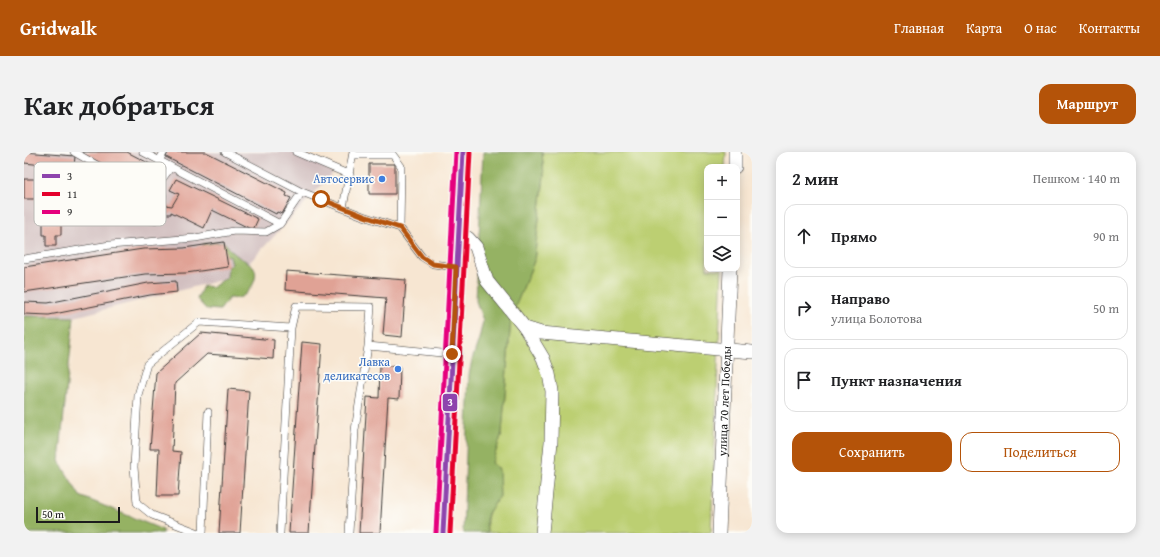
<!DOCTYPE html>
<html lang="ru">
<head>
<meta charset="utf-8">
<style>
  body { margin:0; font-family:"Gentium Book Plus",serif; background:#f2f2f2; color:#202124 }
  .controls { position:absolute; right:12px; top:12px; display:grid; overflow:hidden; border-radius:8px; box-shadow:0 2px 10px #0003 }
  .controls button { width:36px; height:36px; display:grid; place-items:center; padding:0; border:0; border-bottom:1px solid #e0e0e0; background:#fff; color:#202124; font:20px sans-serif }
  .scale { position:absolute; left:12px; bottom:10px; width:84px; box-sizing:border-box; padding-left:4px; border:2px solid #1c1c1c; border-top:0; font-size:11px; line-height:14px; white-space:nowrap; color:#1c1c1c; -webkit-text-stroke:3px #fdfcf7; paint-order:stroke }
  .stop { position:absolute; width:12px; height:12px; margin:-9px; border:3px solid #b45309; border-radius:50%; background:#fff }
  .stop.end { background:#b45309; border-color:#fff; box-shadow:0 1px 4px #0008 }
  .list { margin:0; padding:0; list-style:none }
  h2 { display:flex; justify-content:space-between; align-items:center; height:52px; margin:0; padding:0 16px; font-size:17px }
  h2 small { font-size:13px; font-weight:400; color:#757577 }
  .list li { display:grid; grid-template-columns:26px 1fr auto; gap:12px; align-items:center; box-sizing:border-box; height:64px; margin:0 8px 8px; padding:0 8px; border:1px solid #e0e0e0; border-radius:12px }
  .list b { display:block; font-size:15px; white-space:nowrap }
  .list p { margin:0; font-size:13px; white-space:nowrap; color:#757577 }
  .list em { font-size:13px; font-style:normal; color:#757577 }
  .actions { display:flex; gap:8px; padding:12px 16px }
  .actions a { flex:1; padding:9px 0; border:1px solid #b45309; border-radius:12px; text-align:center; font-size:14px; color:#b45309 }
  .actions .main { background:#b45309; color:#fff }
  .icon { flex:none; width:22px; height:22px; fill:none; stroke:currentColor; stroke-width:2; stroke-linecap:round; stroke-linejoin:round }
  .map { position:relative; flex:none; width:728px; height:381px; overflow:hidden; border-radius:12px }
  header { display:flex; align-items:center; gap:24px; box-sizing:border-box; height:56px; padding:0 20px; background:#b45309; color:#fff }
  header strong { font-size:19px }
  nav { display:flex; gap:22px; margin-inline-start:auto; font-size:14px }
  .intro { display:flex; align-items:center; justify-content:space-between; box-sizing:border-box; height:96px; padding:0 24px }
  h1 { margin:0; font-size:28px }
  .button { padding:10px 18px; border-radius:12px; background:#b45309; color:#fff; font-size:14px; font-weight:700 }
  main { display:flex; gap:24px; padding:0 24px }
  aside { flex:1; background:#fff; border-radius:12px; box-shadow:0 2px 10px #0003 }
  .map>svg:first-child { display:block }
</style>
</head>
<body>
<header>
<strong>Gridwalk</strong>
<nav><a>Главная</a><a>Карта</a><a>О нас</a><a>Контакты</a></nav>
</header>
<div class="intro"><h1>Как добраться</h1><a class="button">Маршрут</a></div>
<main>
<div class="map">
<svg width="728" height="381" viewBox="0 0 728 381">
  <rect width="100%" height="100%" fill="#fdfcf7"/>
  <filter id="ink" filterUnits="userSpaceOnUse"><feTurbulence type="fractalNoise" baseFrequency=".025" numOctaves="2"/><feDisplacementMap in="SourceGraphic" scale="8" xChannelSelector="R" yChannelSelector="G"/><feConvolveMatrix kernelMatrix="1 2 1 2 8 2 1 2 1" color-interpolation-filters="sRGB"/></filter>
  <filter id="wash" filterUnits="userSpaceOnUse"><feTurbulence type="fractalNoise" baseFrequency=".012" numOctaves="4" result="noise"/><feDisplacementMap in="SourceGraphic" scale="16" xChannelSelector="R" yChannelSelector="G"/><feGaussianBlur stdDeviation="0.9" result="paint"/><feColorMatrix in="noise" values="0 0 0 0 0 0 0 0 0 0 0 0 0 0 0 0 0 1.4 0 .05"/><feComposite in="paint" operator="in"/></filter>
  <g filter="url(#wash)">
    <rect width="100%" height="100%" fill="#f7e6d2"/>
    <path fill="#d2bfc0" d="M 0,0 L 279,0 L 309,21 L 213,124 L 50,165 L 0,164 Z"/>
    <path fill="#bccf72" stroke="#6c7647" d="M 518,0 L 702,0 L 701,15 L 683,15 L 683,117 L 698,117 L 687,381 L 463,381 C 462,361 464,360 476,344 L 468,311 L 478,281 L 487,165 L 510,109 L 520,24 Z"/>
    <path fill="#95b264" stroke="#586740" d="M 459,0 L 518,0 L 520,24 L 510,109 L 487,165 L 478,281 L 468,311 L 475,317 L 476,344 L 464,361 L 462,369 L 463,381 L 439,381 L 445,223 L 448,208 L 455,187 L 459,169 L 452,149 Z
      M 200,90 C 204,94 207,99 211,102 C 216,107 224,109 229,114 C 237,124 225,144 214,146 C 211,147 207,146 205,146 L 196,158 L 182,157 L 173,147 L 179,134 L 189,135 L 203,125 L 204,115 L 208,112 L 206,104 L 173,98 L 180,92 Z
      M 0,164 L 50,165 L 35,309 L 56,344 L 139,378 L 139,381 L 0,381 Z"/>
    <g id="blocks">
      <path fill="#e0a295" d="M 0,0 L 51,4 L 49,26 L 28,24 L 29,14 L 0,11 Z
        M 56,0 L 103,0 L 136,17 L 131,27 L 118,20 L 113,30 Z
        M 144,0 L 182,0 L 263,41 L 262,44 L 267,46 L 258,62 L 253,60 L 252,62 L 142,5 Z
        M 345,12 L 371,12 L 371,42 L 345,42 Z
        M 0,27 L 11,27 L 11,47 L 0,47 Z
        M 152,27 L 234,67 L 229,78 L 188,58 L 180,76 L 147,60 L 147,62 L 140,62 L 140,64 L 133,64 L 132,72 L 117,71 L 118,63 L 105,61 L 105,68 L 90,67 L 90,69 L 69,68 L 70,59 L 24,55 L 25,44 L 36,44 L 37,34 L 142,42 L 141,53 L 148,54 L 155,42 L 146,38 Z
        M 19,70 L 37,70 L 37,83 L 32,83 L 32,94 L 22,94 L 22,83 L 19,83 Z
        M 200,90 L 204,115 L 162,121 L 121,122 L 0,140 L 0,115 L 119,97 L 160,96 Z
        M 262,119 L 382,128 L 378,185 L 359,183 L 362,146 L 261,138 Z
        M 152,129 L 153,140 L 126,143 L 25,163 L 0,162 L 0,150 L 24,151 L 124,131 Z
        M 177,181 L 250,188 L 249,207 L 183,202 L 151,231 L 148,299 L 157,300 L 154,344 L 133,344 L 135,297 L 126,297 L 132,221 Z
        M 278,190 L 298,192 L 285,381 L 265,381 Z
        M 356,213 L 376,215 L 375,247 L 364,246 L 356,381 L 335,381 L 343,245 L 355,246 Z
        M 204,237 L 225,239 L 216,381 L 195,381 Z"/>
    </g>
  </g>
  <g filter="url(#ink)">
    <use href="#blocks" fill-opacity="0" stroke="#3d3a37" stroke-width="1"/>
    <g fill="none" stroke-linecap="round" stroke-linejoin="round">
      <g stroke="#3d3a37" stroke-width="8">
        <path id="lane" d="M 50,0 L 113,36 C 133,37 136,30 147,15
          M 119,0 L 256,72
          M 201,0 L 278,40 L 339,64 L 376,76 L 398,105 L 409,112 L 432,115
          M 272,0 L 326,23
          M 329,3 L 369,3 L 377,14 L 376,76
          M 135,9 L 140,0
          M 319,56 L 329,0
          M 0,107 L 86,93 L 171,86 L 210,79 L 242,80 L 256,72 L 278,40
          M 175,381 L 128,363 L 113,351 L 110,315 L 114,243 L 123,212 L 175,170 L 267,176 L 272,154 L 347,155 L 344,194 L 428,202
          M 179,381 L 184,260
          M 256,381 L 267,176
          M 325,381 L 331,278 L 344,194"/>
      </g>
      <g stroke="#3d3a37" stroke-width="14">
        <g id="street">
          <path d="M 711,15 L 711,0"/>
          <path d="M 434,81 L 444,86 L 452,95 L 463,129 L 501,176 L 517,181 L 728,200"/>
          <path d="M 501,176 L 519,206 L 525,222 L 528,239 L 527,290 L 518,381"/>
          <path id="s1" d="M 695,381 L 706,117"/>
        </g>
      </g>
      <g stroke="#3d3a37" stroke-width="20">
        <path id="secondary" d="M 419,381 L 439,0"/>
      </g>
      <use href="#lane" stroke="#fff" stroke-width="7"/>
      <use href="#street" stroke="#fff" stroke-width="13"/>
      <use href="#secondary" stroke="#fff" stroke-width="19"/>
      <g stroke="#fdfcf7" stroke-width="8">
        <path id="bus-1" d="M 419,381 L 439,0"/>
      </g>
      <g stroke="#fdfcf7" stroke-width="8">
        <path id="bus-2" d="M 426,381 L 446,0"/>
      </g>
      <g stroke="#fdfcf7" stroke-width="8">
        <path id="bus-3" d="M 412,381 L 432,0"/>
      </g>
      <use href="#bus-1" stroke="#8e44ad" stroke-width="5"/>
      <use href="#bus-2" stroke="#e4002b" stroke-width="5"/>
      <use href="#bus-3" stroke="#e5007d" stroke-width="5"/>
    </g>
  </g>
  <g fill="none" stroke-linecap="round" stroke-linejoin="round" filter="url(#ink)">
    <path stroke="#b45309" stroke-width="5" d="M 297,47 L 340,64 L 376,76 L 398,105 L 409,112 L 432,115 L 428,202"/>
  </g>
  <g fill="#3f7fe0" stroke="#fdfcf7" stroke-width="1.5">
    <circle cx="358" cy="27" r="4"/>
    <circle cx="374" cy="217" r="4"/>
  </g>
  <g text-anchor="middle" stroke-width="3" stroke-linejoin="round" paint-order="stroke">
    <g font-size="12" fill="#366cbe" stroke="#fdfcf7" text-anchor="end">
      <text x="350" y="31">Автосервис</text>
      <text x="366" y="214">Лавка<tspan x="366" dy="14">деликатесов</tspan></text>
    </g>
    <g font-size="12" fill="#1c1c1c" stroke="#fdfcf7">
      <text dy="4" stroke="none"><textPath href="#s1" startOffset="132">улица 70 лет Победы</textPath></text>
    </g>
  </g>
  <rect x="10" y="10" width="132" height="64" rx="6" fill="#fdfcf7" stroke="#bab9b5" stroke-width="1"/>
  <rect x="18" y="22" width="18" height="4" fill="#8e44ad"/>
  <rect x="18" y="40" width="18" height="4" fill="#e4002b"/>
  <rect x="18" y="58" width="18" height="4" fill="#e5007d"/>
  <g font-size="11" fill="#1c1c1c">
    <text x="43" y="28">3</text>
    <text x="43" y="46">11</text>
    <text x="43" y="64">9</text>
  </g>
  <rect stroke="#fdfcf7" stroke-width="1.5" x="418" y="241" width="16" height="19" rx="4" fill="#8e44ad"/>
  <g font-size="11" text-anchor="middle" font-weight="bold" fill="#fff">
    <text x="426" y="254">3</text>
  </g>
</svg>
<div class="controls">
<button>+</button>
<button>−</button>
<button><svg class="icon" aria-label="layers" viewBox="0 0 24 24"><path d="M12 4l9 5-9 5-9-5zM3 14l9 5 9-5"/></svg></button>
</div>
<div class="scale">50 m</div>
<div class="stop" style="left:297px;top:47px"></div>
<div class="stop end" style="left:428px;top:202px"></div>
</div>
<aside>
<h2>2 мин<small>Пешком · 140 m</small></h2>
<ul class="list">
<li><svg class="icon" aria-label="ahead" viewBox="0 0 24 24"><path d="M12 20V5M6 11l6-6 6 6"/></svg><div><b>Прямо</b></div><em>90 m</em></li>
<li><svg class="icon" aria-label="right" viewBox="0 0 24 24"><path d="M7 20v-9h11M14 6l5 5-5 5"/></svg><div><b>Направо</b><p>улица Болотова</p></div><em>50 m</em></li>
<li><svg class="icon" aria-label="arrive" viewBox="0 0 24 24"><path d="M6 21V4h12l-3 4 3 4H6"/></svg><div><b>Пункт назначения</b></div></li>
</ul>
<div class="actions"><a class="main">Сохранить</a><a>Поделиться</a></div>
</aside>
</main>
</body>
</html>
